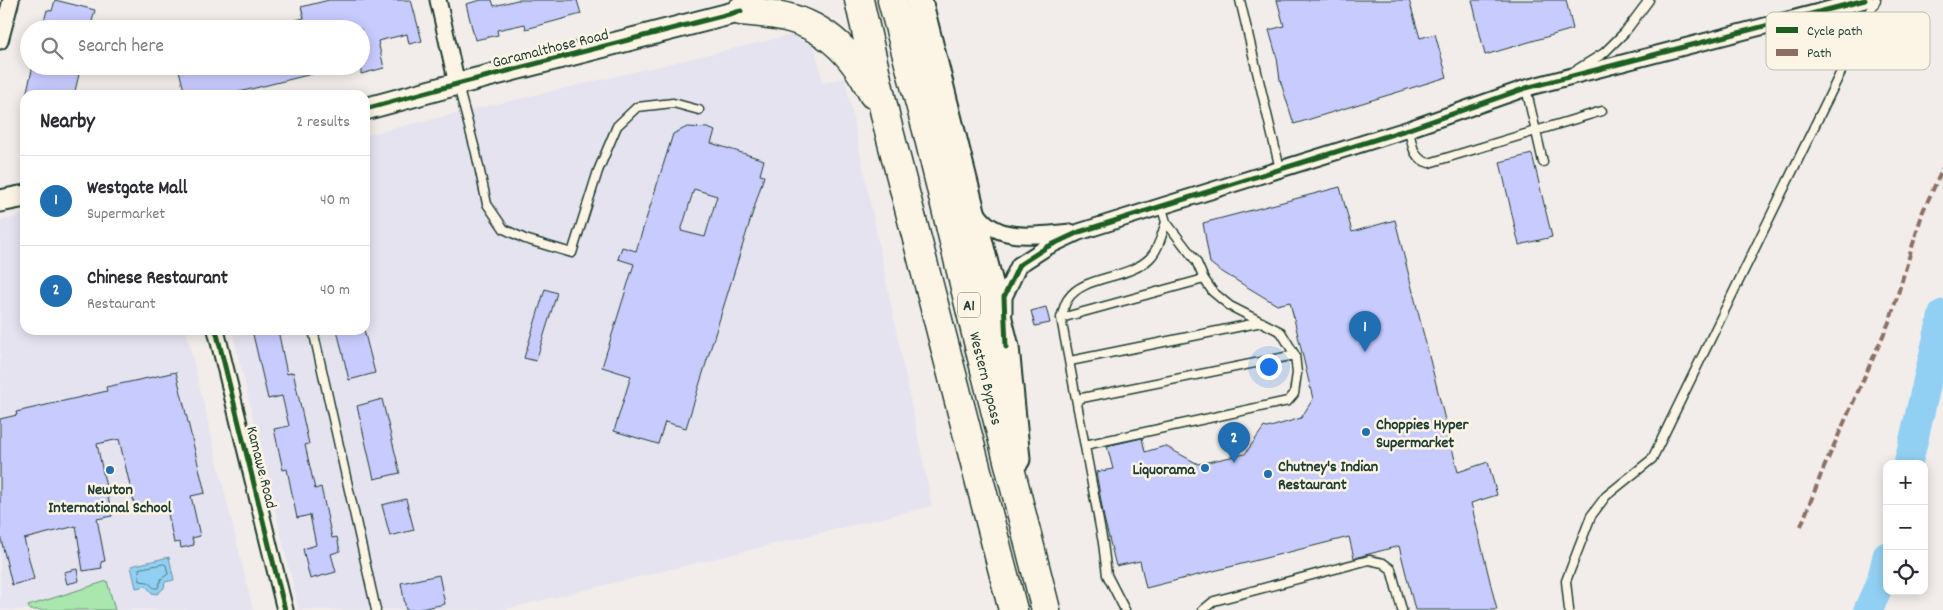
<!DOCTYPE html>
<html lang="en">
<head>
<meta charset="utf-8">
<style>
  body { margin:0; font-family:Dekko,sans-serif; background:#f7f7f7; color:#2b2b33 }
  .controls { position:absolute; right:15px; bottom:15px; display:grid; overflow:hidden; border-radius:10px; box-shadow:0 2px 12px #0003 }
  .controls button { width:45px; height:45px; display:grid; place-items:center; padding:0; border:0; border-bottom:1px solid #e1e1e2; background:#fff; color:#2b2b33; font:25px sans-serif }
  .you { position:absolute; left:1268px; top:366px; width:18px; height:18px; margin:-12px; border:4px solid #fff; border-radius:50%; background:#1a73e8; box-shadow:0 0 0 8px #1a73e833 }
  .badge { display:grid; place-items:center; width:32px; height:32px; border-radius:50%; background:#1f6fb2; color:#fff; font-size:16px; font-weight:700 }
  .pin { position:absolute; translate:-50% -41px; filter:drop-shadow(0 1px 2px #0008) }
  .pin::after { content:''; position:absolute; top:26px; width:18px; height:15px; background:inherit; clip-path:polygon(0 0,100% 0,50% 100%) }
  .list { margin:0; padding:0; list-style:none }
  h2 { display:flex; justify-content:space-between; align-items:center; height:65px; margin:0; padding:0 20px; font-size:21px }
  h2 small { font-size:16px; font-weight:400; color:#7c7c81 }
  .list li { display:grid; grid-template-columns:32px 1fr auto; gap:15px; align-items:center; box-sizing:border-box; height:90px; padding:0 20px; border-top:1px solid #e1e1e2 }
  .list b { display:block; font-size:19px; white-space:nowrap }
  .list p { margin:0; font-size:16px; white-space:nowrap; color:#7c7c81 }
  .list em { font-size:16px; font-style:normal; color:#7c7c81 }
  .icon { flex:none; width:28px; height:28px; fill:none; stroke:currentColor; stroke-width:2; stroke-linecap:round; stroke-linejoin:round }
  .map { position:relative; flex:none; width:1943px; height:610px; overflow:hidden }
  .search { position:absolute; background:#fff; box-shadow:0 2px 12px #0003; left:20px; top:20px; width:350px; height:55px; display:flex; align-items:center; gap:12px; box-sizing:border-box; padding:0 18px; border-radius:28px; color:#7c7c81; font-size:19px }
  .panel { position:absolute; background:#fff; box-shadow:0 2px 12px #0003; left:20px; top:90px; width:350px; height:245px; border-radius:15px }
  .map>svg:first-child { display:block }
</style>
</head>
<body>
<div class="map">
<svg width="1943" height="610" viewBox="0 0 1943 610">
  <rect width="100%" height="100%" fill="#f2edea"/>
  <filter id="ink" filterUnits="userSpaceOnUse"><feTurbulence type="fractalNoise" baseFrequency=".02" numOctaves="2"/><feDisplacementMap in="SourceGraphic" scale="10" xChannelSelector="R" yChannelSelector="G"/><feConvolveMatrix kernelMatrix="1 2 1 2 8 2 1 2 1" color-interpolation-filters="sRGB"/></filter>
  <g filter="url(#ink)">
    <path fill="#e5e3f0" d="M 791,35 L 815,47 L 823,83 L 845,78 L 932,506 L 502,610 L 299,610 L 232,330 L 365,330 L 365,135 Z
      M 25,215 L 25,330 L 186,330 L 253,610 L 0,610 L 0,221 Z"/>
    <path fill="#a9e7ae" stroke="#649271" d="M 107,581 L 115,610 L 30,610 L 28,606 Z"/>
    <path fill="#92d0f3" stroke="#6495a7" d="M 169,557 L 174,580 L 165,582 L 164,588 L 157,594 L 152,593 L 146,586 L 136,588 L 131,566 Z"/>
    <g fill="none" stroke-linecap="round" stroke-linejoin="round">
      <path stroke="#4d7880" stroke-width="1" d="M 164,564 L 166,565 L 168,574 L 161,579 L 158,588 L 154,588 L 148,582 L 140,581 L 139,569 Z"/>
      <path stroke="#92d0f3" stroke-width="29" d="M 1908,464 L 1943,314
        M 1868,610 L 1881,581 L 1887,556"/>
    </g>
    <path fill="#c8cbfe" stroke="#1f3d34" fill-rule="evenodd" d="M 55,0 L 95,10 L 90,29 L 42,29 L 47,10 L 52,11 Z
      M 329,0 L 411,0 L 422,41 L 409,44 L 407,34 L 378,41 L 384,68 L 361,74 L 361,29 L 280,29 L 279,24 L 304,18 L 301,7 Z
      M 481,0 L 492,0 L 494,6 L 517,0 L 577,0 L 581,14 L 526,29 L 525,24 L 497,30 L 498,35 L 475,40 L 466,4 Z
      M 1277,0 L 1409,0 L 1420,38 L 1435,34 L 1447,77 L 1294,124 L 1280,80 L 1277,58 L 1269,30 L 1284,26 Z
      M 1472,0 L 1566,0 L 1573,29 L 1485,55 Z
      M 33,66 L 81,66 L 74,95 L 26,95 Z
      M 178,66 L 323,66 L 324,71 L 227,95 L 185,95 Z
      M 687,127 L 708,128 L 715,131 L 711,143 L 764,160 L 760,175 L 764,176 L 686,428 L 665,422 L 658,444 L 614,431 L 631,376 L 602,367 L 634,264 L 618,259 L 622,247 L 636,251 L 673,134 ZM 694,189 L 717,196 L 705,237 L 681,231 Z
      M 1532,154 L 1552,237 L 1519,245 L 1500,162 Z
      M 1340,187 L 1352,232 L 1395,220 L 1458,472 L 1488,462 L 1497,495 L 1471,503 L 1497,610 L 1415,610 L 1399,546 L 1354,558 L 1349,537 L 1146,588 L 1140,561 L 1116,566 L 1104,518 L 1096,472 L 1113,469 L 1107,446 L 1142,438 L 1145,452 L 1165,446 L 1198,464 L 1245,454 L 1264,427 L 1267,428 L 1301,418 L 1313,399 L 1290,302 L 1277,305 L 1219,270 L 1210,263 L 1203,223 Z
      M 545,289 L 557,293 L 536,361 L 524,358 Z
      M 1046,307 L 1050,323 L 1035,326 L 1031,311 Z
      M 252,330 L 278,330 L 287,374 L 293,372 L 309,444 L 305,445 L 312,476 L 315,489 L 321,487 L 332,538 L 337,537 L 340,551 L 331,554 L 336,572 L 310,579 L 303,549 L 316,545 L 310,515 L 297,518 L 287,469 L 283,470 L 274,429 L 289,426 L 282,396 L 268,399 Z
      M 337,330 L 364,330 L 375,373 L 349,380 Z
      M 176,372 L 205,493 L 191,496 L 200,536 L 192,538 L 194,545 L 181,548 L 180,542 L 174,543 L 166,504 L 136,511 L 119,439 L 97,444 L 112,516 L 97,519 L 105,561 L 101,562 L 102,568 L 83,571 L 76,526 L 24,539 L 34,579 L 12,585 L 0,535 L 0,419 L 17,415 L 16,412 L 107,391 L 106,387 Z
      M 382,399 L 400,473 L 374,479 L 357,406 Z
      M 406,499 L 414,530 L 390,536 L 382,505 Z
      M 77,569 L 79,581 L 67,584 L 64,572 Z
      M 439,575 L 445,604 L 415,610 L 406,610 L 401,583 Z"/>
    <g fill="none" stroke-linecap="round" stroke-linejoin="round">
      <g stroke="#1f3d34" stroke-width="11">
        <path id="lane" d="M 1240,0 L 1280,169
          M 1578,69 L 1604,53 L 1625,32 L 1649,0
          M 458,86 L 476,153 L 487,204 L 504,229 L 525,239 L 572,253 L 598,171 L 617,126 L 637,107 L 673,103 L 699,110
          M 1526,88 L 1543,162
          M 1409,129 C 1412,143 1412,159 1429,163 L 1602,111
          M 1061,318 L 1204,279
          M 313,330 L 376,610
          M 1070,361 L 1262,322
          M 1077,399 L 1295,355
          M 1085,445 L 1288,401 L 1294,394 L 1297,373 L 1295,355 L 1281,332 L 1230,306 L 1213,292 L 1204,279 L 1196,261 L 1166,222 L 1161,205
          M 1125,610 L 1107,575 L 1103,543 L 1061,318 C 1063,312 1064,304 1068,299 C 1083,275 1128,280 1150,258 C 1159,249 1162,233 1166,222
          M 1203,610 L 1214,601 L 1369,560 L 1383,563 L 1391,569 L 1402,610
          M 1569,610 L 1566,581 L 1591,516 L 1606,496 L 1652,459 L 1876,0"/>
      </g>
      <g stroke="#1f3d34" stroke-width="19">
        <path id="street" d="M 438,0 L 457,84
          M 0,41 L 11,0
          M 976,210 C 993,244 1039,235 1070,232
          M 1004,313 L 1004,297 L 1019,265 L 1047,247 L 1079,232 L 1409,129 L 1526,88 L 1865,0
          M 216,330 L 285,610"/>
      </g>
      <g stroke="#1f3d34" stroke-width="25">
        <path id="secondary" d="M 365,109 L 457,84 L 741,11
          M 0,201 L 25,196"/>
      </g>
      <g stroke="#1f3d34" stroke-width="29">
        <path id="primary" d="M 919,0 L 1006,347 L 1017,459"/>
      </g>
      <g stroke="#1f3d34" stroke-width="31">
        <path id="highway" d="M 859,0 L 887,123 L 1013,610
          M 892,0 L 927,130 L 981,354 L 1046,610
          M 741,11 C 752,12 764,13 776,15 C 823,23 853,52 873,94"/>
      </g>
      <use href="#lane" stroke="#fcf5e5" stroke-width="8"/>
      <use href="#street" stroke="#fcf5e5" stroke-width="15"/>
      <use href="#secondary" stroke="#fcf5e5" stroke-width="21"/>
      <use href="#primary" stroke="#fcf5e5" stroke-width="25"/>
      <use href="#highway" stroke="#fcf5e5" stroke-width="28"/>
      <path stroke="#8d6e63" stroke-width="4" stroke-dasharray="8 4" stroke-linecap="butt" d="M 1801,526 L 1822,472 L 1890,320 L 1923,211 L 1943,168"/>
      <g stroke="#fcf5e5" stroke-width="8">
        <path id="cycleway" d="M 365,109 L 457,84 L 741,11
          M 216,330 L 285,610
          M 1006,347 L 1004,297 L 1019,265 L 1047,247 L 1079,232 L 1409,129 L 1526,88 L 1865,0"/>
      </g>
      <use href="#cycleway" stroke="#1b5e20" stroke-width="5"/>
    </g>
  </g>
  <g fill="#1f6fb2" stroke="#fcf5e5" stroke-width="2">
    <circle cx="1366" cy="432" r="5"/>
    <circle cx="1205" cy="468" r="5"/>
    <circle cx="110" cy="470" r="5"/>
    <circle cx="1268" cy="474" r="5"/>
  </g>
  <g text-anchor="middle" stroke-width="5" stroke-linejoin="round" paint-order="stroke">
    <rect fill="#fcf5e5" stroke="#617469" stroke-width="1" x="958" y="292.5" width="22" height="25" rx="4"/>
    <g font-size="15" font-weight="bold" fill="#1f3d34">
      <text x="969" y="310">A1</text>
    </g>
    <g font-size="16" fill="#1f3d34" stroke="#fcf5e5">
      <text transform="translate(550 47) rotate(-14)" y="6">Garamalthose Road</text>
      <text transform="translate(987 378) rotate(76)" y="6">Western Bypass</text>
      <text transform="translate(263 467) rotate(76)" y="6">Kamawe Road</text>
    </g>
    <g font-size="16" font-weight="bold" fill="#1f3d34" stroke="#fcf5e5" text-anchor="start">
      <text x="1376" y="429">Choppies Hyper<tspan x="1376" dy="18">Supermarket</tspan></text>
      <text x="1278" y="471">Chutney's Indian<tspan x="1278" dy="18">Restaurant</tspan></text>
      <text x="1195" y="474" text-anchor="end">Liquorama</text>
      <text x="110" y="494" text-anchor="middle">Newton<tspan x="110" dy="18">International School</tspan></text>
    </g>
  </g>
  <rect x="1766" y="12" width="164" height="58" rx="8" fill="#fcf5e5" stroke="#babeb0" stroke-width="1"/>
  <rect x="1776" y="27" width="22" height="6" fill="#1b5e20"/>
  <rect x="1776" y="49" width="22" height="7" fill="#8d6e63"/>
  <g font-size="14" fill="#1f3d34">
    <text x="1807" y="35">Cycle path</text>
    <text x="1807" y="57">Path</text>
  </g>
</svg>
<div class="controls">
<button>+</button>
<button>−</button>
<button><svg class="icon" aria-label="locate" viewBox="0 0 24 24"><circle cx="12" cy="12" r="6"/><path d="M12 2v4M12 18v4M2 12h4M18 12h4"/></svg></button>
</div>
<div class="you"></div>
<div class="pin badge" style="left:1365px;top:352px">1</div>
<div class="pin badge" style="left:1234px;top:463px">2</div>
<div class="search"><svg class="icon" aria-label="search" viewBox="0 0 24 24"><circle cx="10" cy="10" r="6"/><path d="M15 15l6 6"/></svg>Search here</div>
<section class="panel">
<h2>Nearby<small>2 results</small></h2>
<ul class="list">
<li><span class="badge">1</span><div><b>Westgate Mall</b><p>Supermarket</p></div><em>40 m</em></li>
<li><span class="badge">2</span><div><b>Chinese Restaurant</b><p>Restaurant</p></div><em>40 m</em></li>
</ul>
</section>
</div>
</body>
</html>
